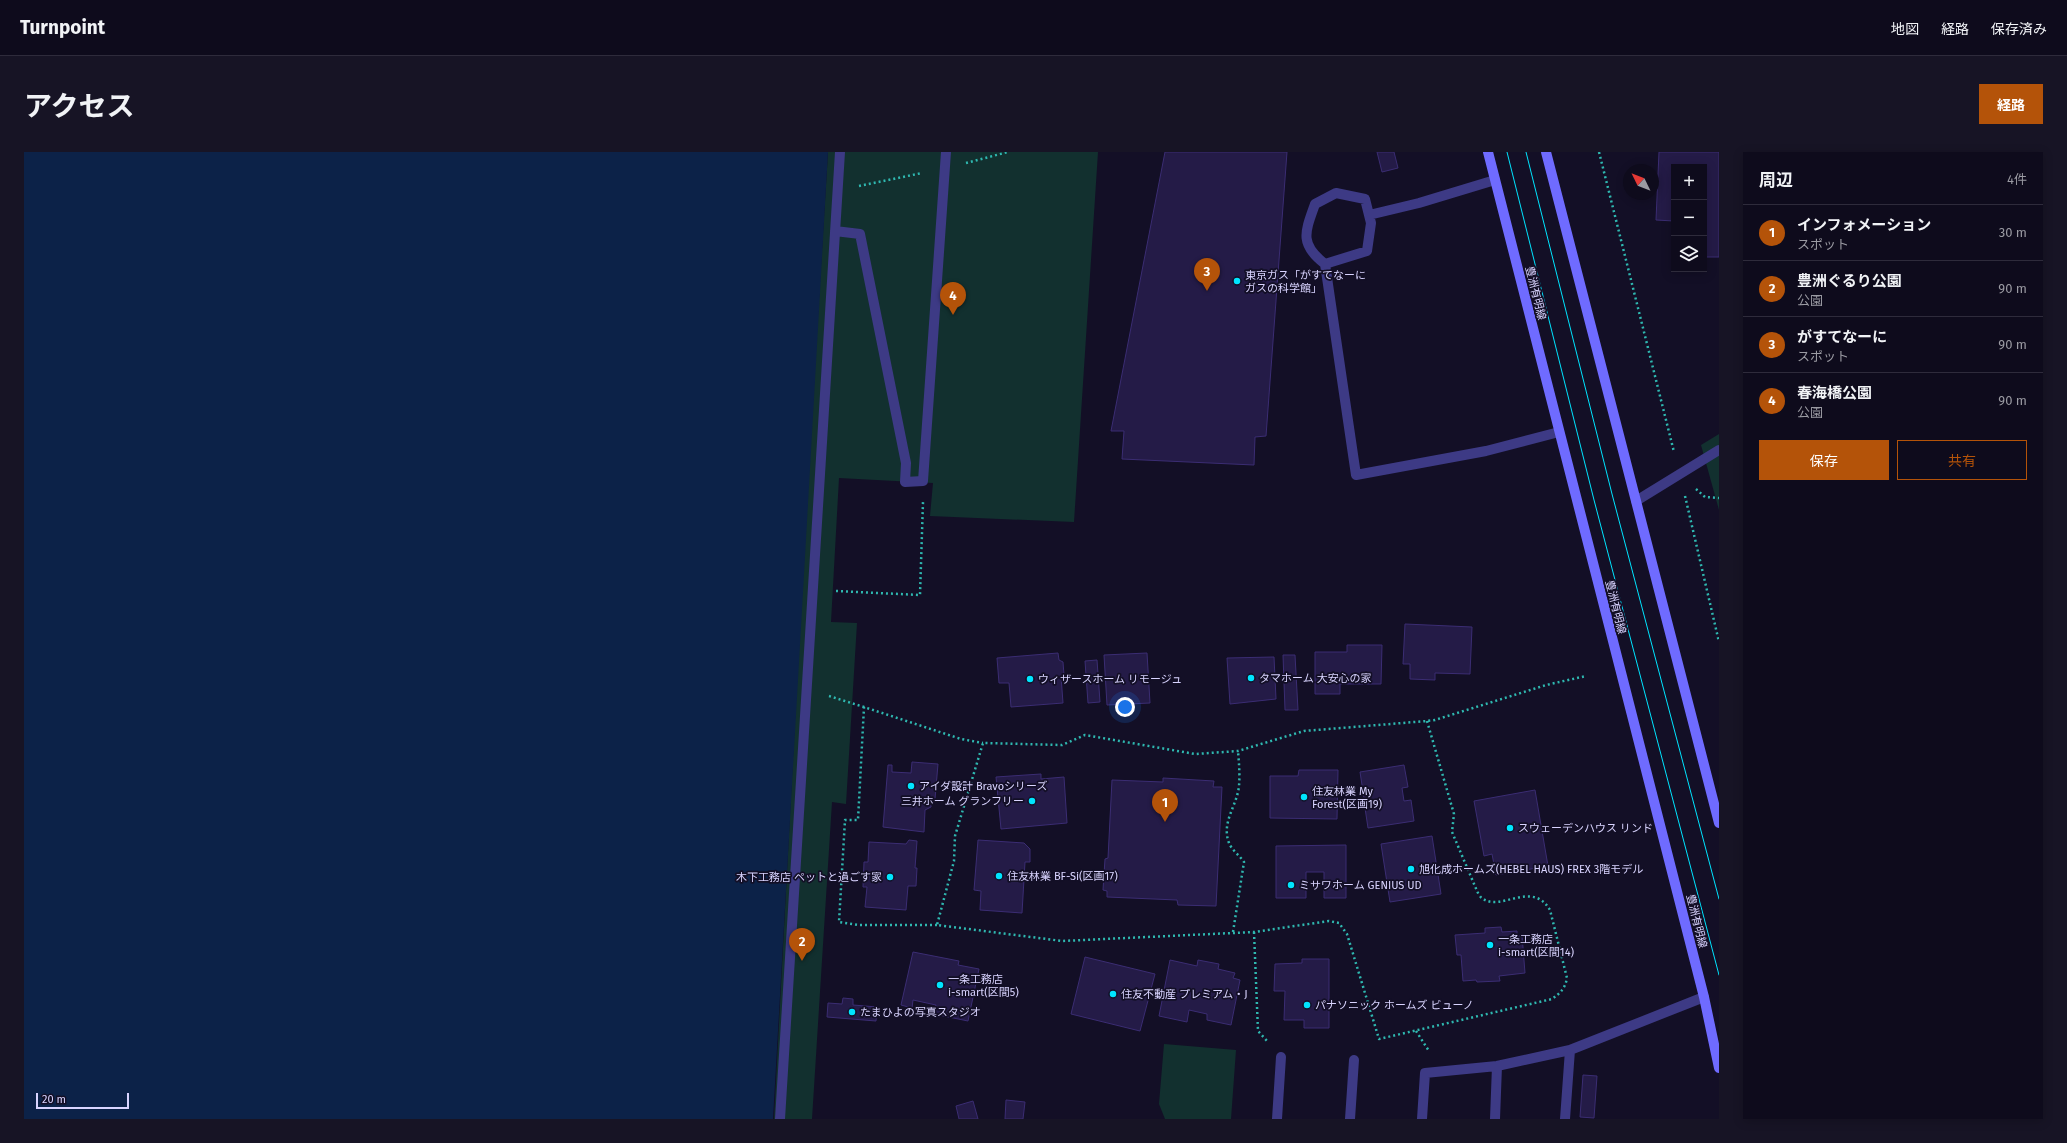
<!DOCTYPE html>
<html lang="ja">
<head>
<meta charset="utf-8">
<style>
  body { margin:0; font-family:"Fira Sans","Noto Sans JP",sans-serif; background:#171425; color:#f1f3f6 }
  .controls { position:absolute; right:12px; top:12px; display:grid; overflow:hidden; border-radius:0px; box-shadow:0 2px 10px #0003 }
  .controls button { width:36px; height:36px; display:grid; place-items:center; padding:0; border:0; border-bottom:1px solid #2e2b3b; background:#0e0b1c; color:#f1f3f6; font:20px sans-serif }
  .compass { position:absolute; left:1599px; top:12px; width:36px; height:36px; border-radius:50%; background:#0e0b1c; box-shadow:0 2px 10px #0003; rotate:313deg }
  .scale { position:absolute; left:12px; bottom:10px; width:93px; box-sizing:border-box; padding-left:4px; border:2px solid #d9d4ff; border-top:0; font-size:11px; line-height:14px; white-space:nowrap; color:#d9d4ff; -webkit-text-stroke:3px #130f26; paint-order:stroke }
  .you { position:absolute; left:1101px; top:555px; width:14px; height:14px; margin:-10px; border:3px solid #fff; border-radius:50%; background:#1a73e8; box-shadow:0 0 0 6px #1a73e833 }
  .badge { display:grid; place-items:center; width:26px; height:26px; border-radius:50%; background:#b45309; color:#fff; font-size:13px; font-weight:700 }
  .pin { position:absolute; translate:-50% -33px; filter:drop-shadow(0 1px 2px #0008) }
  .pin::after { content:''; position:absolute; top:21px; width:14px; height:12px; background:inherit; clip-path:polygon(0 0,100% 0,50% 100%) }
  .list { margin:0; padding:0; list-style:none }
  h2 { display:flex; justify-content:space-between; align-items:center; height:52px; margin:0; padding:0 16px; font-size:17px }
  h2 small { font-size:13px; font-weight:400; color:#9b9ba3 }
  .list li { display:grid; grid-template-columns:26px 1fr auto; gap:12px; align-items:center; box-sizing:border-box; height:56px; padding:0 16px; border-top:1px solid #2e2b3b }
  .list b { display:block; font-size:15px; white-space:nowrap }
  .list p { margin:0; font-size:13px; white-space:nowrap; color:#9b9ba3 }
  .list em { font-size:13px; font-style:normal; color:#9b9ba3 }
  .actions { display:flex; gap:8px; padding:12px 16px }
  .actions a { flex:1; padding:9px 0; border:1px solid #b45309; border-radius:0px; text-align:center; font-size:14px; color:#b45309 }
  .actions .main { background:#b45309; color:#fff }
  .icon { flex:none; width:22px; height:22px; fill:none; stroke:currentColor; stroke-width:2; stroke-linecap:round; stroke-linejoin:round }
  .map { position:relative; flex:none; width:1695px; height:967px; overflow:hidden; border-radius:0px }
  header { display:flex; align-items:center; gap:24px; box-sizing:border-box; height:56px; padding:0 20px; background:#0e0b1c; border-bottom:1px solid #2e2b3b }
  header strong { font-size:19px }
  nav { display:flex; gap:22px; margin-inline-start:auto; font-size:14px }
  .intro { display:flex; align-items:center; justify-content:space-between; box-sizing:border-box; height:96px; padding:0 24px }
  h1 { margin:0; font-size:28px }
  .button { padding:10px 18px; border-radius:0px; background:#b45309; color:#fff; font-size:14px; font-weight:700 }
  main { display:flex; gap:24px; padding:0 24px }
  aside { flex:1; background:#0e0b1c; border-radius:0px; box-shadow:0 2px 10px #0003 }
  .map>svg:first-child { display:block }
</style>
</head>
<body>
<header>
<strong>Turnpoint</strong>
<nav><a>地図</a><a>経路</a><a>保存済み</a></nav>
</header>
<div class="intro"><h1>アクセス</h1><a class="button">経路</a></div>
<main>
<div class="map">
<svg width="1695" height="967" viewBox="0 0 1695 967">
  <rect width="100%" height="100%" fill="#130f26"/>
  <path fill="#12302f" d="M 804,0 L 1074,0 L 1050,370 L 906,364 L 909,331 L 815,326 L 807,470 L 833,471 L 822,652 L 808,650 L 788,967 L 750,967 L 782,358 Z
    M 1695,282 L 1695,358 L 1677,293 Z
    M 1140,892 L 1212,898 L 1207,967 L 1141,967 L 1135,952 Z"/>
  <path fill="#0c2248" d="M 0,0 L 804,0 L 749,967 L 0,967 Z"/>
  <path fill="#241b47" stroke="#3b2d73" d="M 1141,0 L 1263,0 L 1242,284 L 1231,285 L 1230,313 L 1098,307 L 1100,279 L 1087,279 Z
    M 1353,0 L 1370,0 L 1374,16 L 1358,20 Z
    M 1635,0 L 1695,0 L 1695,105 L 1680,105 L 1680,15 L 1650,15 L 1650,69 L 1632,68 Z
    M 1381,472 L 1448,475 L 1446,522 L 1411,521 L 1411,528 L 1386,527 L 1386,512 L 1379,512 Z
    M 1323,493 L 1358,493 L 1357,532 L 1316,532 L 1316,542 L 1291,542 L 1291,500 L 1323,500 Z
    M 1034,501 L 1035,508 L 1039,510 L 1040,523 L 1037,524 L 1039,551 L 987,555 L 985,531 L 975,531 L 973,506 Z
    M 1123,501 L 1126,551 L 1083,553 L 1080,503 Z
    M 1259,503 L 1271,503 L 1274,558 L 1261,558 Z
    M 1250,505 L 1252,547 L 1206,552 L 1203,506 Z
    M 1073,508 L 1076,550 L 1064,551 L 1061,509 Z
    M 888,610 L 914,612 L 911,647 L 907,647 L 907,655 L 901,658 L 900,680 L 859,675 L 864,613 L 868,613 L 868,620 L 887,621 Z
    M 1380,613 L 1384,635 L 1378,636 L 1380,649 L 1387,648 L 1390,669 L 1344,676 L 1341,656 L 1348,655 L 1347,646 L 1340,646 L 1336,620 Z
    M 1275,618 L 1314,618 L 1313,667 L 1246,666 L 1246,624 L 1274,624 Z
    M 1017,622 L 1017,627 L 1040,625 L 1043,671 L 977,677 L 972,625 Z
    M 1139,626 L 1190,629 L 1189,635 L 1198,635 L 1192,754 L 1154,753 L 1153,748 L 1083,745 L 1083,739 L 1079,738 L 1081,707 L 1084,706 L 1088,628 L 1139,630 Z
    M 1511,638 L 1524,714 L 1472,723 L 1468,702 L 1460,704 L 1450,649 Z
    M 1408,684 L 1417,742 L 1366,750 L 1357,692 Z
    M 885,688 L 893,689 L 891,716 L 893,716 L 892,734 L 884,734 L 882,758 L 841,755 L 843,735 L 839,735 L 840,710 L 844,710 L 845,690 L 882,692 Z
    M 954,688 L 1000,691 L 1006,697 L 1006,710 L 1001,710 L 998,761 L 956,758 L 957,739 L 950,738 Z
    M 1322,693 L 1322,746 L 1300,746 L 1300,720 L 1282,720 L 1282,746 L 1252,746 L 1252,694 Z
    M 1477,775 L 1478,780 L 1493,779 L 1493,784 L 1498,783 L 1501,821 L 1475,824 L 1476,829 L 1453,830 L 1452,828 L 1439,829 L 1437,803 L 1433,803 L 1431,783 L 1461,781 L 1461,776 Z
    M 889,800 L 935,809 L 934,813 L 955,817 L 944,869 L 910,862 L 912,853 L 889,848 L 888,856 L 877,853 Z
    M 1061,805 L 1131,822 L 1116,879 L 1047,862 Z
    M 1278,807 L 1305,807 L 1305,876 L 1280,876 L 1280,868 L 1260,868 L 1261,839 L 1250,839 L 1251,812 L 1278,811 Z
    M 1146,808 L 1173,814 L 1174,808 L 1195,812 L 1194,817 L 1211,821 L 1209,826 L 1216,828 L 1207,873 L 1183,868 L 1183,862 L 1165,858 L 1163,870 L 1135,864 Z
    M 819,846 L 829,847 L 829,853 L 853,855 L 852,869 L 803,865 L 804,851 L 818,852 Z
    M 1559,923 L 1573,924 L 1570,966 L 1556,965 Z
    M 982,948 L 1001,950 L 999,967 L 981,967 Z
    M 949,949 L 954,967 L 935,967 L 932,954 Z"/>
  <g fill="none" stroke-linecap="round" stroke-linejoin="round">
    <path stroke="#2fb8b0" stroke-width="2.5" stroke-dasharray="2 3" stroke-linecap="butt" d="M 1575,0 L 1650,300
      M 942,11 L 984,0
      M 835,34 L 898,21
      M 1672,337 L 1681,345 L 1695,346
      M 1661,344 L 1695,490
      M 812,439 L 896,443 L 899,350
      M 805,544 L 840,555
      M 1403,569 L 1430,662 L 1428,680 L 1453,739 C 1454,741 1456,745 1458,746 C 1476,761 1508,727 1526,758 L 1543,826 C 1541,837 1536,841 1528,847 L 1355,887 L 1323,782 L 1315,771 L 1305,769 L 1230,780 L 1038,789 L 913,773 L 930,709 L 931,684 L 959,591 L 1038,593 L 1061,583 L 1171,602 L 1214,599 L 1280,579 L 1403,569 L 1411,568 L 1522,533 L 1562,524
      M 913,773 L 834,773 L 815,770 L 821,668 L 834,668 L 840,555 L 937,587 L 959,591
      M 1209,780 L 1220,710 C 1216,704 1207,697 1205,691 C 1197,670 1213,654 1215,634 C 1216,623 1215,611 1214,599
      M 1230,780 L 1234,879 L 1244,890
      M 1392,879 L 1405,899"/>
    <path stroke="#3d3a85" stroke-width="10" d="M 1345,63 L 1395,51 L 1471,28
      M 1301,112 L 1343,99 L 1347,71 L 1341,47 L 1312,41 L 1291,52 C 1281,80 1275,92 1301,112 L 1332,323 L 1462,299 L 1535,280
      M 1612,349 L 1695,298
      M 1253,967 L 1257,905
      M 1326,967 L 1330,908
      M 1398,967 L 1401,921 L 1473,914 L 1546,898 L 1680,845
      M 1471,967 L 1473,914
      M 1541,967 L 1546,898"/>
    <path stroke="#3d3a85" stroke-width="10" d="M 811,79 L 836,82 L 882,311 L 881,330 L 899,329 L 922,0
      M 756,967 L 816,0"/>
    <path stroke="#6f6bff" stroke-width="10" d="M 1464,0 L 1680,845 L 1695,916
      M 1522,0 L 1695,671"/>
    <path stroke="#00e5ff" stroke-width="1" d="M 1483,0 L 1570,348 L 1695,823
      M 1502,0 L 1588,342 L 1695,747"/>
  </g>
  <g fill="#00e5ff" stroke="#130f26" stroke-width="1.5">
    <circle cx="1213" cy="129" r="4"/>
    <circle cx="1227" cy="526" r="4"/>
    <circle cx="1006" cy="527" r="4"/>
    <circle cx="887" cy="634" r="4"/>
    <circle cx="1280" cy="645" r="4"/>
    <circle cx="1008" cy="649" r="4"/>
    <circle cx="1486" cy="676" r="4"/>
    <circle cx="1387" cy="717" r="4"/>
    <circle cx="975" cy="724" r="4"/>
    <circle cx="866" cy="725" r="4"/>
    <circle cx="1267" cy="733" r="4"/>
    <circle cx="1466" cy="793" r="4"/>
    <circle cx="916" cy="833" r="4"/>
    <circle cx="1089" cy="842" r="4"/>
    <circle cx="1283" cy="853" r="4"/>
    <circle cx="828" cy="860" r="4"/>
  </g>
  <g text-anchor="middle" stroke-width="3.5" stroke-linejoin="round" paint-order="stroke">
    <g font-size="11" fill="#d9d4ff" stroke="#130f26" text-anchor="start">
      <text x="1221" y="127">東京ガス「がすてなーに<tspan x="1221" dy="13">ガスの科学館」</tspan></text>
      <text x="1235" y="530">タマホーム 大安心の家</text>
      <text x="1014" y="531">ウィザースホーム リモージュ</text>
      <text x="895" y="638">アイダ設計 Bravoシリーズ</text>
      <text x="1288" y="643">住友林業 My<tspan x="1288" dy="13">Forest(区画19)</tspan></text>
      <text x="1000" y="653" text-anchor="end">三井ホーム グランフリー</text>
      <text x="1494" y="680">スウェーデンハウス リンド</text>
      <text x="1395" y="721">旭化成ホームズ(HEBEL HAUS) FREX 3階モデル</text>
      <text x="983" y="728">住友林業 BF-Si(区画17)</text>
      <text x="858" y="729" text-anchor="end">木下工務店 ペットと過ごす家</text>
      <text x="1275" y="737">ミサワホーム GENIUS UD</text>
      <text x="1474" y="791">一条工務店<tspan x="1474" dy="13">i-smart(区間14)</tspan></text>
      <text x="924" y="831">一条工務店<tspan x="924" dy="13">i-smart(区間5)</tspan></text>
      <text x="1097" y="846">住友不動産 プレミアム・J</text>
      <text x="1291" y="857">パナソニック ホームズ ビューノ</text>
      <text x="836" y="864">たまひよの写真スタジオ</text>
    </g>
    <g font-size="11" fill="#d9d4ff" stroke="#130f26">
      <text transform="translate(1512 141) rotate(76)" y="4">豊洲有明線</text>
      <text transform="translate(1592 455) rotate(76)" y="4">豊洲有明線</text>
      <text transform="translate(1673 769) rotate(76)" y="4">豊洲有明線</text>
    </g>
  </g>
</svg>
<div class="controls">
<button>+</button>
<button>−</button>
<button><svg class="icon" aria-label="layers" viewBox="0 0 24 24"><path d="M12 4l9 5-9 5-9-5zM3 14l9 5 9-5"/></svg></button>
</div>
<svg class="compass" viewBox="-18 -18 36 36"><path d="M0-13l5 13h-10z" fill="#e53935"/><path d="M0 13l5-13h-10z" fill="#9b9ba3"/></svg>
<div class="scale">20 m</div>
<div class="you"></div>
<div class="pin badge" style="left:1141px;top:670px">1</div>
<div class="pin badge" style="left:778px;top:809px">2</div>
<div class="pin badge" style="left:1183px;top:139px">3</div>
<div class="pin badge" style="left:929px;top:163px">4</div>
</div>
<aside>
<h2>周辺<small>4件</small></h2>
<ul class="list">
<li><span class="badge">1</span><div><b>インフォメーション</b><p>スポット</p></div><em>30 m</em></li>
<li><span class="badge">2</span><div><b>豊洲ぐるり公園</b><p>公園</p></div><em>90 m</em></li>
<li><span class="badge">3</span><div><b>がすてなーに</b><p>スポット</p></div><em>90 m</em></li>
<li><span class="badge">4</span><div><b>春海橋公園</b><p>公園</p></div><em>90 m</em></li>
</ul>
<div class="actions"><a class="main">保存</a><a>共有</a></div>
</aside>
</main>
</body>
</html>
